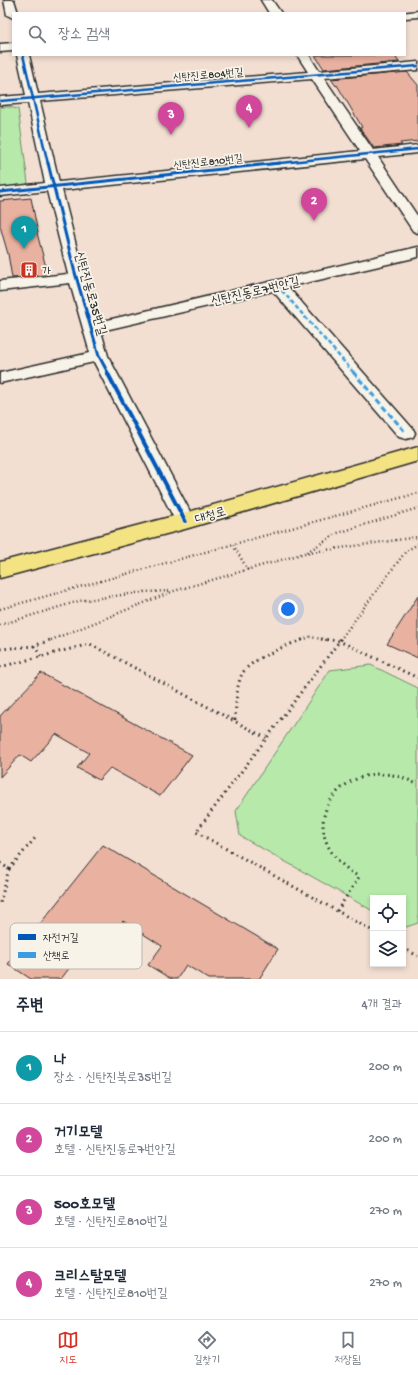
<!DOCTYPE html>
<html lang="ko">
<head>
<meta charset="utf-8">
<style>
  body { margin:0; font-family:"Gochi Hand","Poor Story",sans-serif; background:#f6f6f7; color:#1f2937 }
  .controls { position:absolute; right:12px; bottom:12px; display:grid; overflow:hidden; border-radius:0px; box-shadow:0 2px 6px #0003 }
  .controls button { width:36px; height:36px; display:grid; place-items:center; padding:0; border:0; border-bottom:1px solid #e0e1e3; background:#fff; color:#1f2937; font:20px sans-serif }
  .you { position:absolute; left:288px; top:609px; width:14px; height:14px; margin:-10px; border:3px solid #fff; border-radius:50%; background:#1a73e8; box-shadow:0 0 0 6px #1a73e833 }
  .badge { display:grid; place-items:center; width:26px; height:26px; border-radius:50%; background:#d93025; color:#fff; font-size:13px; font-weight:700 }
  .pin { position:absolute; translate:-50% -33px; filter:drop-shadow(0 1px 2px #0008) }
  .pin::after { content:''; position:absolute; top:21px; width:14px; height:12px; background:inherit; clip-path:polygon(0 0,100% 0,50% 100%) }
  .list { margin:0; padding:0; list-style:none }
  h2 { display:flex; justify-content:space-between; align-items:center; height:52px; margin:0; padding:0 16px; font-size:17px }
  h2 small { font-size:13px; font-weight:400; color:#747a83 }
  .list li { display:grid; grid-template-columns:26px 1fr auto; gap:12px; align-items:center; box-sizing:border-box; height:72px; padding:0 16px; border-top:1px solid #e0e1e3 }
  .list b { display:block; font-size:15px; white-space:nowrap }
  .list p { margin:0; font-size:13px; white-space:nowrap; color:#747a83 }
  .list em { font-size:13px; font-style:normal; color:#747a83 }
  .icon { flex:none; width:22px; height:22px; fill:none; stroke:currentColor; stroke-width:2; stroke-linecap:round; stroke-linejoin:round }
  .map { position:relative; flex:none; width:418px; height:979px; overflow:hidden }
  .search { position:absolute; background:#fff; box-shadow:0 2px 6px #0003; left:12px; right:12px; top:12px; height:44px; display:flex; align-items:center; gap:10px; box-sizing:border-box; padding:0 14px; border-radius:0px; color:#747a83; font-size:15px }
  .sheet { height:340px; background:#fff }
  nav { display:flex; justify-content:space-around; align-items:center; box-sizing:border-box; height:56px; border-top:1px solid #e0e1e3; background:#fff; font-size:11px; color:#747a83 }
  nav a { display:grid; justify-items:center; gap:2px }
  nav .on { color:#d93025 }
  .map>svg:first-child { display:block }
</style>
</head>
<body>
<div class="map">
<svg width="418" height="979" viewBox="0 0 418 979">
  <rect width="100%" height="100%" fill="#f3dfd2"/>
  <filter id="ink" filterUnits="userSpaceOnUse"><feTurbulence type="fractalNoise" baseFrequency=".025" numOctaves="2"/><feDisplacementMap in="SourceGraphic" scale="8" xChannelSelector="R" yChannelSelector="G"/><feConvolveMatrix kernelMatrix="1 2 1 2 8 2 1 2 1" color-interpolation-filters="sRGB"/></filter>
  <g filter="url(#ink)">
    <path fill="#b7eaaa" stroke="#718a6a" d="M 0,107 L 9,107 L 18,109 L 28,183 L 18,189 L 0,191 Z
      M 371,665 L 418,688 L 418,923 L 403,928 L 403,898 L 373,898 L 373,911 L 240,836 L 236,811 L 330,670 Z"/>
    <path fill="#e9b1a0" stroke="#2b2b2b" d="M 315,55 L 394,55 L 399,62 L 324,69 Z
      M 407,72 L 418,85 L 418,141 L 400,143 L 402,145 L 374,148 L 360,128 L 362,127 L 337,85 L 336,86 L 331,79 Z
      M 31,198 L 38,233 L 37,233 L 48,275 L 12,278 L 8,254 L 0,226 L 0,201 Z
      M 418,596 L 418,658 L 387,644 Z
      M 41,673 L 192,755 L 160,796 L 110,768 L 99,780 L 77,768 L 89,753 L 56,734 L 31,762 L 20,755 L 0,777 L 0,716 Z
      M 103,845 L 278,949 L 259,979 L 209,979 L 186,965 L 177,979 L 171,979 L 148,965 L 162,946 L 123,921 L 95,958 L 83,950 L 61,979 L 31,979 L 8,964 Z"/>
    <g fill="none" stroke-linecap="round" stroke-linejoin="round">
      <g stroke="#2b2b2b" stroke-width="3">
        <path id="minor" d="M 4,0 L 14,0 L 18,13 L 13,13 L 13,18 L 7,15 Z
          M 261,0 L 272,0 L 281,13 L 269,13 Z
          M 418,11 L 418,17 L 405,18 L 405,13 L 401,13 Z
          M 13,43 L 13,51 L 0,52 L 0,44 Z
          M 17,55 L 29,55 L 38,94 L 308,72 L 297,55 L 309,55 L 319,71 L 418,62 L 418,70 L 324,78 L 373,150 L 418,145 L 418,153 L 378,157 L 418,217 L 418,233 L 413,231 L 365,159 L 62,190 L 82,269 L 99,322 L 418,247 L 418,257 L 288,287 L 413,429 L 415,433 L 413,437 L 406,439 L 399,437 L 273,291 L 101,331 L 108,356 L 195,521 L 192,526 L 185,528 L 178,526 L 94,362 L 0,383 L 0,373 L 90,353 L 70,283 L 0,291 L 0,281 L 68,274 L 47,191 L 0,196 L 0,188 L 45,183 L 28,103 L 0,105 L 0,97 L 26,95 ZM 312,79 L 360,151 L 59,182 L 40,101 Z"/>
      </g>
      <g stroke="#2b2b2b" stroke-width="3">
        <path id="primary" d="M 418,447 L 418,461 L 185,529 L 0,578 L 0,562 L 185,513 Z"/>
      </g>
      <path stroke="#2b2b2b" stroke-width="2.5" stroke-dasharray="1 3" stroke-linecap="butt" d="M 233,545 L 248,570
        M 307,552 L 338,533 L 418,508
        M 0,609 L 418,493
        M 0,625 L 79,601 L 143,592 L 171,591
        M 51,640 L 174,591 L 305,553 L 418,537
        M 302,640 L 310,637 L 328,640
        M 340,640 L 406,551 L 418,544"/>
      <path stroke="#2b2b2b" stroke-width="3" stroke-dasharray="1.5 4" stroke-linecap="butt" d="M 321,639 L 339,641 L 418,678
        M 341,639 L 196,832 L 373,931
        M 0,649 L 34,646
        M 41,656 L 34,646 L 53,639
        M 0,667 L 90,644 L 266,738
        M 235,720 C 236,707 236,686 242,674 C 250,659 289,644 305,639
        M 0,863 L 9,869 L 0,903
        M 9,869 L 36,837
        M 337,911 L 359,877 C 277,827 352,744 418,785
        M 403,948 L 418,956"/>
      <use href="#minor" fill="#f7f3e8" fill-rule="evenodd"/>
      <use href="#primary" fill="#f4e382" fill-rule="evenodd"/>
      <path stroke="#3d9ce1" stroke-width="2.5" stroke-dasharray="4.5 2.5" stroke-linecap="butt" d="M 277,285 L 354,373"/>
      <path stroke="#3d9ce1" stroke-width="3" stroke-dasharray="6 3" stroke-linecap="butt" d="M 353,372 L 406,433"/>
      <g stroke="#f7f3e8" stroke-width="4">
        <path id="cycleway-far2" d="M 23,55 L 48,164
          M 0,101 L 418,66
          M 270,164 L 418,149"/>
      </g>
      <g stroke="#f7f3e8" stroke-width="5">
        <path id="cycleway-far1" d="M 48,163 L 74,269 L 99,356 L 108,373
          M 0,192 L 280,163"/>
      </g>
      <g stroke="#f7f3e8" stroke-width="6">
        <path id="cycleway" d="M 107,372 L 185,521"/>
      </g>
      <use href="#cycleway-far2" stroke="#0057b8" stroke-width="2.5"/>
      <use href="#cycleway-far1" stroke="#0057b8" stroke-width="3"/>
      <use href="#cycleway" stroke="#0057b8" stroke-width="4"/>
    </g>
  </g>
  <defs>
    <g id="building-square" transform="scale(0.9)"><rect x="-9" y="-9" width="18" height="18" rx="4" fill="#c8321e" stroke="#f7f3e8"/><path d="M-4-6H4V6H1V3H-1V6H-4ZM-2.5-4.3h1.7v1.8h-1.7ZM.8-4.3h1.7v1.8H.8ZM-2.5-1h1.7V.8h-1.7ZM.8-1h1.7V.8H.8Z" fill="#fff"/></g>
  </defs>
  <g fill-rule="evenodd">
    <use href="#building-square" x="29" y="270"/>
  </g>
  <g text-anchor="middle" stroke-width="3.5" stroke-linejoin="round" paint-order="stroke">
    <g font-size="11" fill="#2b2b2b" stroke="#f7f3e8">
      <text transform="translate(208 74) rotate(-5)" y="4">신탄진로804번길</text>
      <text transform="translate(208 161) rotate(-6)" y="4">신탄진로810번길</text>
    </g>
    <g font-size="11" fill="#2b2b2b" stroke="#f7f3e8" text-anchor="start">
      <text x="42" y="274">가</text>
    </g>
    <g font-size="13" fill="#2b2b2b" stroke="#f7f3e8">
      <text transform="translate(255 290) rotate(-13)" y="5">신탄진동로7번안길</text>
      <text transform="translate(92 293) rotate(74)" y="5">신탄진동로35번길</text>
      <text transform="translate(210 514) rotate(-16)" y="5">대청로</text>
    </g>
  </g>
  <rect x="10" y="923" width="132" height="46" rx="6" fill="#f7f3e8" stroke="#bab7af" stroke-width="1"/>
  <rect x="18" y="934" width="18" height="6" fill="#0057b8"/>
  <rect x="18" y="952" width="18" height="6" fill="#3d9ce1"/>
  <g font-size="11" fill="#2b2b2b">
    <text x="43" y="941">자전거길</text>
    <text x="43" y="959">산책로</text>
  </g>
</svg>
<div class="controls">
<button><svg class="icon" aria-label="locate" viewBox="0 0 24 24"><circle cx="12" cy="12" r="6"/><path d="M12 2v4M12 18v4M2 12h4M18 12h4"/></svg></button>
<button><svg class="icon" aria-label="layers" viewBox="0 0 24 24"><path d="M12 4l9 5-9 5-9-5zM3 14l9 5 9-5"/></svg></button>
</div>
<div class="you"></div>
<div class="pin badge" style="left:24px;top:249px;background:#0f9aa8">1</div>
<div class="pin badge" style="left:314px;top:221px;background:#d1479c">2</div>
<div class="pin badge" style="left:171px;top:135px;background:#d1479c">3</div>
<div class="pin badge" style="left:249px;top:128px;background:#d1479c">4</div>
<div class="search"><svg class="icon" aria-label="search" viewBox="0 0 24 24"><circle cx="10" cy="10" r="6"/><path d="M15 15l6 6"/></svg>장소 검색</div>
</div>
<section class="sheet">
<h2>주변<small>4개 결과</small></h2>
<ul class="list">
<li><span class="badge" style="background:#0f9aa8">1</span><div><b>나</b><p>장소 · 신탄진북로35번길</p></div><em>200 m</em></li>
<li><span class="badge" style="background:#d1479c">2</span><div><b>거기모텔</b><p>호텔 · 신탄진동로7번안길</p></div><em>200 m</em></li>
<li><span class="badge" style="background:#d1479c">3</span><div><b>500호모텔</b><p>호텔 · 신탄진로810번길</p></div><em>270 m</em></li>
<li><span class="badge" style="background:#d1479c">4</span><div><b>크리스탈모텔</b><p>호텔 · 신탄진로810번길</p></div><em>270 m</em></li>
</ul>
</section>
<nav>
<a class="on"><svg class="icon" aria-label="map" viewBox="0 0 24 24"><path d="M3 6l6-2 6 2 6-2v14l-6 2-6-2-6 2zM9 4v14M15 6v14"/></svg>지도</a>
<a><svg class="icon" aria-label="directions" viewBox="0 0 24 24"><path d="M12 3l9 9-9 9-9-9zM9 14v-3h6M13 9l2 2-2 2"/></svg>길찾기</a>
<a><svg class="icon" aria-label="saved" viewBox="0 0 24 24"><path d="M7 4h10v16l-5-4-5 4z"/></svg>저장됨</a>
</nav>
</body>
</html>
